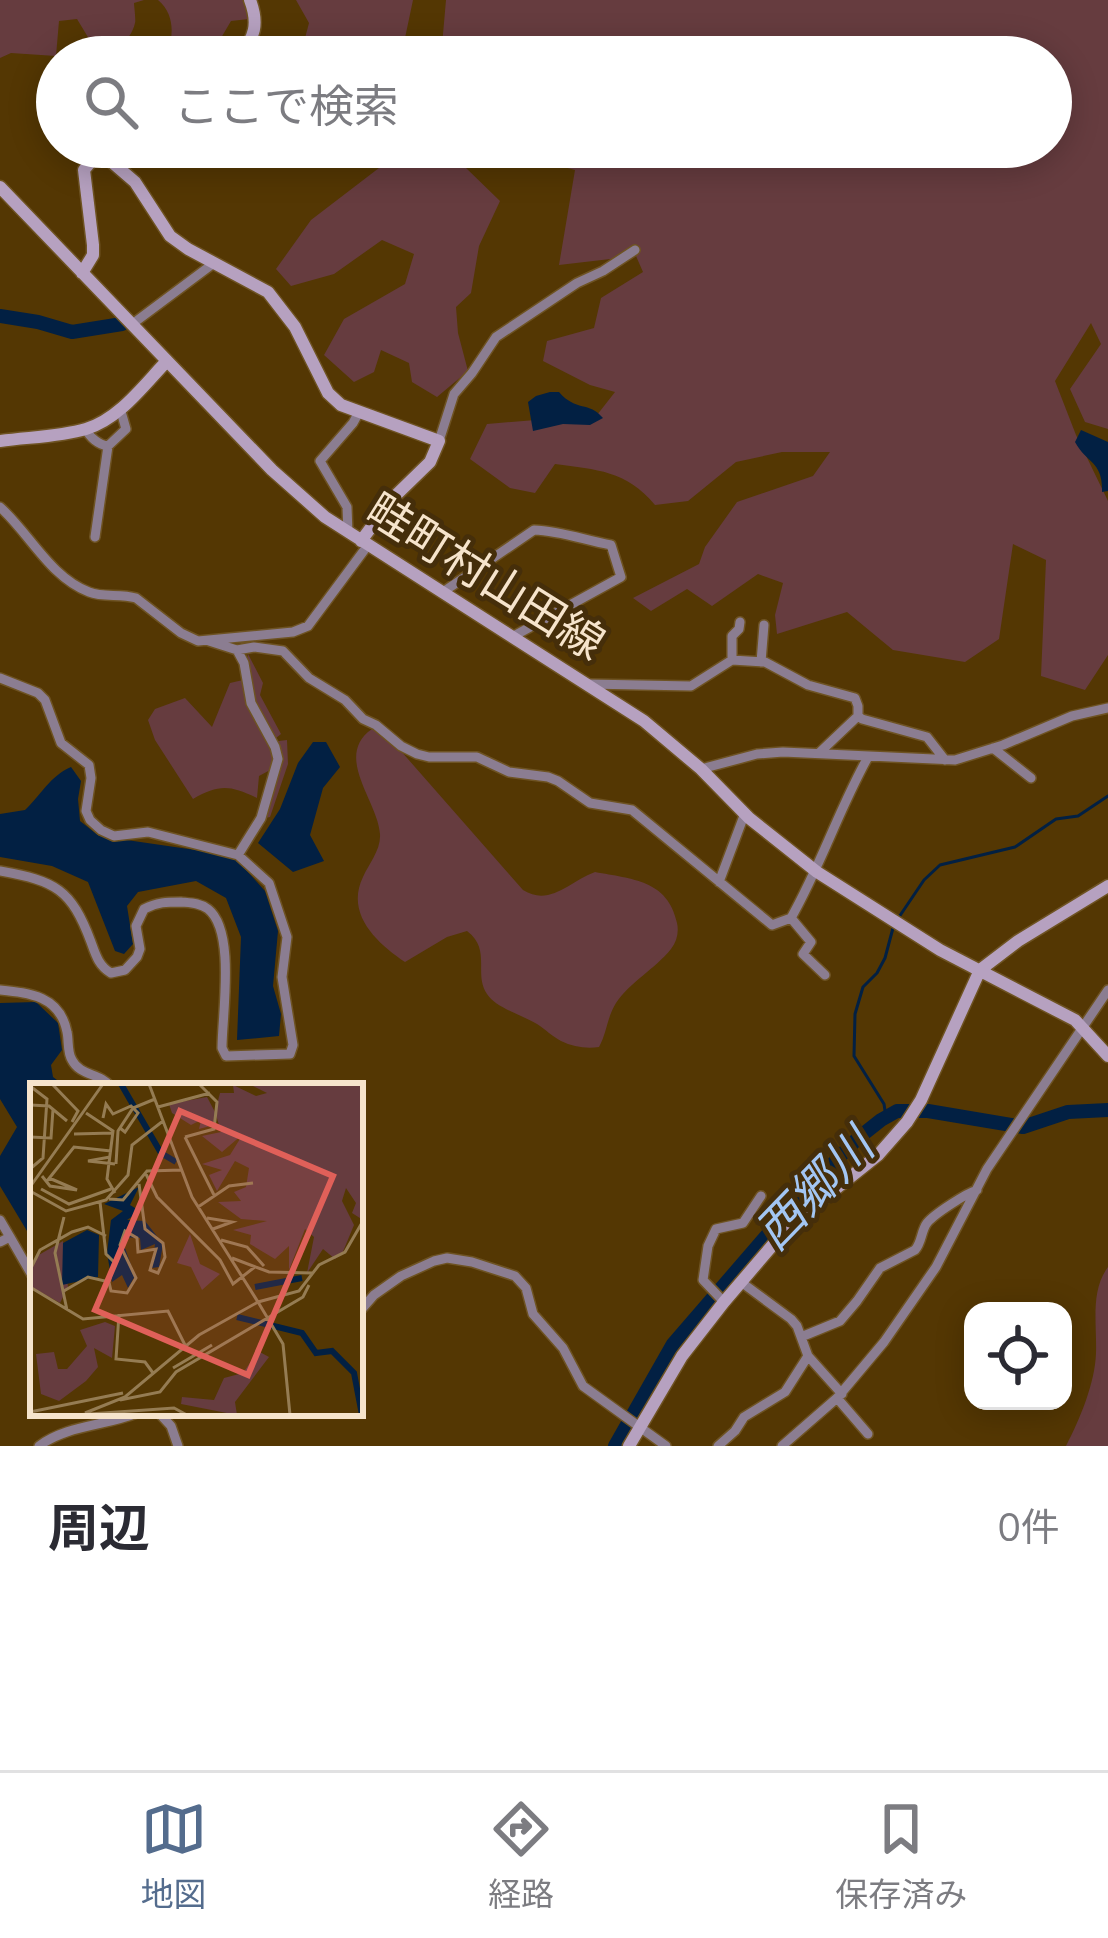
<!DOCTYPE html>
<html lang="ja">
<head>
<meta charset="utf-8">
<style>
  body { margin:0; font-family:Mulish,"Noto Sans JP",sans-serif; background:#f7f7f7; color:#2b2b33 }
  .controls { position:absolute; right:36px; bottom:36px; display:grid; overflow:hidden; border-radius:24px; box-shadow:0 6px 30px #0003 }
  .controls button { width:108px; height:108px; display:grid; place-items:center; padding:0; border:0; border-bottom:3px solid #e1e1e2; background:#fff; color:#2b2b33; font:60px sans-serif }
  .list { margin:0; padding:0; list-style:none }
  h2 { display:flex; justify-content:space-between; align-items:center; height:156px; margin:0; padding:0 48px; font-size:51px }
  h2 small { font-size:39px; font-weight:400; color:#7c7c81 }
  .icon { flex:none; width:66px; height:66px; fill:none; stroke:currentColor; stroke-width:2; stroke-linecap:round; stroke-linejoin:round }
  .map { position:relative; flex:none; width:1108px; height:1446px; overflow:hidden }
  .search { position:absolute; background:#fff; box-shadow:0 6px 30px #0003; left:36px; right:36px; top:36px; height:132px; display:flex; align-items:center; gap:30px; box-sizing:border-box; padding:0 42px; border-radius:66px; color:#7c7c81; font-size:45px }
  .sheet { height:324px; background:#fff }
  nav { display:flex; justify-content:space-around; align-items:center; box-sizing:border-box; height:168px; border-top:3px solid #e1e1e2; background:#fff; font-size:33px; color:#7c7c81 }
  nav a { display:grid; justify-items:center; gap:6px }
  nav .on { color:#546c8d }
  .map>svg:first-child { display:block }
</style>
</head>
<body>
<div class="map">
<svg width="1108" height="1446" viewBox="0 0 1108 1446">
  <rect width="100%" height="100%" fill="#543703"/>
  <path fill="#663c3f" d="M 0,0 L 144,0 L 134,3 C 134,5 136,21 135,23 C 131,40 115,54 100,57 L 77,19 L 59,21 L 56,56 L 11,53 L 0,58 Z
    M 158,0 L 243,0 L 249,19 L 231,21 L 211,55 L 207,57 L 167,57 C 173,37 176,15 158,0 Z
    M 296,0 L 413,0 L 401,57 L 250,57 L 266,43 L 304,42 L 309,23 Z
    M 446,0 L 1108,0 L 1108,429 L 1085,422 L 1070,389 L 1101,344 L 1091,323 L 1055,381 L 1076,435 L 1108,501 L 1108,655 L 1085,690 L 1041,676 L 1046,560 L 1013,544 L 999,639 L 965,662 L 893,650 L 847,612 L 777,634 L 775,615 L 783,583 L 758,574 L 712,606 L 687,589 L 651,611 L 633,598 L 699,564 L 705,547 L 737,502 L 813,476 L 830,452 L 782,452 L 736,462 L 688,501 L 655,505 C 626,470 597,470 555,464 L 535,493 L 510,488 L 470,459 L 487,424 L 597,415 L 615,392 L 590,385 L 543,361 L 547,341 L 594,328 L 601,298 L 643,272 L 636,256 L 559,265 L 575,170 L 507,152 L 465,167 L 500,201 L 479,246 L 471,293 L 456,307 L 458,333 L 468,371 L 437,397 L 412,382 L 409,363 L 381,350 L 374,372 L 354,382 L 324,355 L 344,319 L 405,284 L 414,254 L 382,240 L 334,274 L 291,286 L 276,269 L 311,220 L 392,158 L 418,147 L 1051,147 L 1051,57 L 441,57 Z
    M 248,654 L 263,683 L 260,695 L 281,734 L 271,742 L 287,740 L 288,764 L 270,817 L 260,819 L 272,769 L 259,776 L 257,798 C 230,785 219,784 193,799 L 155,740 L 148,720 L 155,709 L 185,698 L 212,727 L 230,683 L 243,680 Z
    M 372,729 L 381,730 L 393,742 L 523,890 C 550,907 570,881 595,872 C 632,879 668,880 677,923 C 679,932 677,941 671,949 C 655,969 630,982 616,1003 C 607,1017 607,1033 599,1047 C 587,1049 573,1047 561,1041 C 553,1037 545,1029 537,1024 C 522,1015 496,1008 487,994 C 473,973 492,950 467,931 L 447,937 L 405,962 C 377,943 345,914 363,877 C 369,863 381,850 380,834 C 378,801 333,756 372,729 Z
    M 1108,1267 L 1108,1446 L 1066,1446 C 1080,1419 1095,1383 1096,1353 C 1097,1324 1090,1291 1108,1267 Z"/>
  <path fill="#022043" d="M 550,392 L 559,392 C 576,412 589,401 603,418 L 590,425 L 563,424 L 533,431 L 528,402 L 536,396 Z
    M 1081,430 L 1108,442 L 1108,491 L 1102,492 C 1103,461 1087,464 1075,442 Z
    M 313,742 L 326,742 L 340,767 L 323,788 L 310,835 L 324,861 L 293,872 L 258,843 L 280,809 L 298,763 Z
    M 71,767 L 81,781 L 78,799 L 80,821 L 99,836 L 216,853 L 238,861 L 265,891 L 278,931 L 273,986 L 281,1014 L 279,1036 L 237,1040 L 241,937 L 226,898 L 196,881 L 138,892 L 127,906 L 133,944 L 124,954 L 115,951 L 88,882 L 52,866 L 0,857 L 0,814 L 25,810 C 41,795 50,776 71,767 Z
    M 36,1002 L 58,1023 L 62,1050 L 51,1065 L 53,1077 L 65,1086 L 33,1086 L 33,1229 L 27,1231 L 0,1186 L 0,1156 L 17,1127 L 0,1099 L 0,1003 Z"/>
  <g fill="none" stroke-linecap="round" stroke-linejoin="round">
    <path stroke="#022043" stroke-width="3" d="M 897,920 L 924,880 L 940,865 L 1015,847 L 1056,819 L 1078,816 L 1108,796
      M 886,1117 L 884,1104 L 854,1056 L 855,1014 L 863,987 L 877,973 L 885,958 L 893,928"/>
    <path stroke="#022043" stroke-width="14" d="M 0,316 L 38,322 L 72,332 L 122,324
      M 615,1446 L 673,1344 L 801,1196 L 857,1139 L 881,1120 L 897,1111 L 928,1111 L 1023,1127 L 1068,1112 L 1108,1110"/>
    <g stroke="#6e5323" stroke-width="12">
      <path id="street" d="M 131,325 L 214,263
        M 86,429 C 89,437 99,445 108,446 L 126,429 L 120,408
        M 439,441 L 454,394 L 472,373 L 496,337 L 577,283 L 603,271 L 635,250
        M 0,507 C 30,534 50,577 89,592 C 104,598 120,593 136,598 L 181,633 L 198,641 L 293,632 L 308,626 L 368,545
        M 348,533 L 347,507 L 320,461 L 353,423 L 359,412
        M 95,537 L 108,446
        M 443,592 L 534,530 C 561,531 584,540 611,545 L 621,577 L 512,637
        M 209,641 L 237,650 L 254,647 L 283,651 L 309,678 L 345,700 L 363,719 L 376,725 L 401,746 L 417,754 L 429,757 L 477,757 L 509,772 L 548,777 L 558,781 L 590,803 L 632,810 L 772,925 L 791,918 C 821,865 839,809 868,757
        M 237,650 L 244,663 L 251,703 L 275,747 L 278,759 L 261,818 L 238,855
        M 732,660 L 732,636 L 739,629 L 740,622
        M 761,662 L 764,625
        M 0,678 L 38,693 L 45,700 L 61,743 L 89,765 L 91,778 L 86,811 L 90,820 L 101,830 L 114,836 L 148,832 L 238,855 L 269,883 L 287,937 L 282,977 L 293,1045 L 290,1054 L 226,1056 L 222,1048 C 222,1015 236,931 208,909 C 200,903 191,903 181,902 C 167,902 157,902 144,909 L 136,926 L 140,949 L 137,957 L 125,970 L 111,973 C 99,966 96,956 91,942 C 71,889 56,881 0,871
        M 588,684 L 691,686 L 732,660 L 765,662 L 808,685 L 855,698 L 858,706 L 858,716 L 862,719 L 927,737 L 945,760
        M 993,748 L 1031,778
        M 819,753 L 858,716
        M 701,769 L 757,754 L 783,752 L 955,760 L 1003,745 L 1072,716 L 1108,708
        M 719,882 L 745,813
        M 791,918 L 811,942 L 803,954 L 825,975
        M 0,990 C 30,993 60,996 67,1032 C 69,1041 67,1052 72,1060 C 80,1076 100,1073 110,1086
        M 0,1220 L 10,1237 L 0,1242
        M 10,1237 L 33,1277
        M 741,1282 L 791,1319 L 797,1326 L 808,1356 L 842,1394
        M 724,1302 L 703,1280 L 708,1246 L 716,1229 L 743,1223 L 761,1196
        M 360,1311 L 374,1295 L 401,1276 L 434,1261 L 447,1258 L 472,1262 L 515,1276 L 526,1288 L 533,1314 L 563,1348 L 583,1386 L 666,1446
        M 801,1337 L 840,1321 L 857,1301 L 880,1268 L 915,1250 C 922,1242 921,1231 927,1223 C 934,1214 967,1193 977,1190
        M 837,1398 L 868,1434
        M 159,1413 L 171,1426 L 178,1446
        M 39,1446 C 67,1425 105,1426 137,1413
        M 718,1446 L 735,1431 L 744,1417 L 785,1392 L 808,1356
        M 782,1446 L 837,1398 L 884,1342 L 936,1267 L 987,1169 L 1108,990"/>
    </g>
    <g stroke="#6e5323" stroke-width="15">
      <path id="secondary" d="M 239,57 C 255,37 259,24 250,0
        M 99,151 L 135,182 L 170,236 L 188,249 L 268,292 L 295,327 L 328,393 L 341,405 L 439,441 L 430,462 L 393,498 L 361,541
        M 0,187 L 272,470 L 325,517 L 644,721 L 701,769 L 749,818 L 817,872 L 940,950 L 1075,1020 L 1108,1056
        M 82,273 L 93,255 L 93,245 L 84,170 L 103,147
        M 0,441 C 28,437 59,437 86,429 C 119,419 143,386 166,362
        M 629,1446 L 682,1356 L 724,1302 L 789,1226 L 878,1155 L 907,1122 L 921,1100 L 980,970 L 1018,941 L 1108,886"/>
    </g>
    <use href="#street" stroke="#8b7d91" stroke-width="9"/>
    <use href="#secondary" stroke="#b6a1c0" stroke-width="12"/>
  </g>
  <g text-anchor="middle" stroke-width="10" stroke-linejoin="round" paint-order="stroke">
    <g font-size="45" fill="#f6e4cc" stroke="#452e0a">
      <text transform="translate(486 576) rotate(32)" y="16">畦町村山田線</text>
    </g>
    <g font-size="48" font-style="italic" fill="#a3c6f3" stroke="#452e0a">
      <text transform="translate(814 1189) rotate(-46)" y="17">西郷川</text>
    </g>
  </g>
  <g transform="translate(30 1083)">
    <rect width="333" height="333" fill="#543703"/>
    <path d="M 219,1 L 333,1 L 333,137 L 322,130 L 326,120 L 316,105 L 312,118 L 324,142 L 312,171 L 305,176 L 293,166 L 277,190 L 284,154 L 275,146 L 259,187 L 259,163 L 245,176 L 220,161 L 221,152 L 203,147 L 237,138 L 211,136 L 188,119 L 211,118 L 204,109 L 216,104 L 219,85 L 205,78 L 187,108 L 179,92 L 192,87 L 172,81 L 200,72 L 213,51 L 192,69 L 172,53 L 191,49 L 186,32 L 184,42 L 169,46 L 171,37 L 161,42 L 142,30 L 139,21 L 177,14 L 185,29 L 190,10 L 204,10 L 203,2 L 226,13 L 237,10 ZM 160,151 L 170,181 L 190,191 L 172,207 L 161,184 L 147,180 ZM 33,158 L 38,204 L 30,220 L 0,203 L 0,188 L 7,173 ZM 75,239 L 85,243 L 82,275 L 64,265 L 68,284 L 56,298 L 29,318 L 11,311 L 6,271 L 24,269 L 28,286 L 37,286 L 57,263 L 50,247 ZM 228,268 L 239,274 L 205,319 L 207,332 L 151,321 L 152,314 L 184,317 L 194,295 L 213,290 Z" fill="#663c3f"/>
    <path d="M 109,104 L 100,122 L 110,128 L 97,137 L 115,138 L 133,161 L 129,184 L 122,185 L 125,161 L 111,167 L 110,155 L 91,154 L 105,193 L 98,205 L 92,192 L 82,199 L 77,170 L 81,137 L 93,128 L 74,121 ZM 57,147 L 69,152 L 68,194 L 32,202 L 33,160 Z" fill="#022043"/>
    <path fill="none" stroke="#022043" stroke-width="6" d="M 91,1 L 131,70 L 146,79M 225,204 L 272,195M 207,234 L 272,250 L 286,270 L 302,268 L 324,290 L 332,332"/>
    <path fill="none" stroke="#957c53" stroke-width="3" d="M 119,1 L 162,114 L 228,219M 23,2 L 48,28 L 42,39M 0,3 L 17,16 L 13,75 L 0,86M 0,22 L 19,23 L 37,38M 128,24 L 180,10M 56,30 L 83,48 L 77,96 L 85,110M 73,35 L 76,21 L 83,31 L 101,23 L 108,30 L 95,49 L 90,45M 44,51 L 83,50M 0,54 L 21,55 L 23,26M 155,54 L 184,46 L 187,19 L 169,1M 155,54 L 185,114M 80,74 L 58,78 L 85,81M 86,81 L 88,48 L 103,25 L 125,16M 115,89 L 127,114 L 190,177 L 203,201 L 226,183M 12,93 L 20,103 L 47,107 L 19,95M 17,98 L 44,64 L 81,68M 0,104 L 73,1M 11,106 L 39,121 L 81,106M 0,108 L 36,128 L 76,117 L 98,92 L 102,62 L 133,38M 79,116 L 93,117 L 117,88 L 152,87M 168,124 L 199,103 L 223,100M 34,134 L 25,170 L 37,227M 177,135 L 202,139 L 183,146M 191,157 L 217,164 L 234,183M 202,175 L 239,189 L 283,190M 0,187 L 10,167 L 42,149 L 58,144 L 76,153M 79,199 L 81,208 L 97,210 L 106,195 L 90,162 L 95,148 L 107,155 L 108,169 L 126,166 L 120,187 L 128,190 L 135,174 L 133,160 L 115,146 L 109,101M 0,204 L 53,236 L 138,228 L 158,268M 32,209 L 58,194 L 79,199 L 84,179 L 76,171 L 70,119M 228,219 L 253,261 L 260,332M 89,231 L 86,276 L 115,279 L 123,290M 143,285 L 182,262M 90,317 L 130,309 L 146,289 L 273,214 L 279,202M 0,329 L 93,310M 55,330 L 95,314 L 169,252 L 228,219 L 269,208 L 289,182 L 315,169 L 333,138M 45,332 L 144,325 L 157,332"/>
    <path fill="#e06059" fill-opacity="0.15" stroke="#e06059" stroke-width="6" d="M 150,28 L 303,93 L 218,292 L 65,227 Z"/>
    <rect width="333" height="333" fill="none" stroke="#f6e4cc" stroke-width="6"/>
  </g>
</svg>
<div class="controls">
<button><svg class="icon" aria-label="locate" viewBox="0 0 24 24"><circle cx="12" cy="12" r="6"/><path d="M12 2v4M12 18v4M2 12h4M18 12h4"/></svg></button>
</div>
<div class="search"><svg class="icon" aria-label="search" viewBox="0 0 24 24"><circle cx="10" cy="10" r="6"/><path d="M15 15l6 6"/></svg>ここで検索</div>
</div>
<section class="sheet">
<h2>周辺<small>0件</small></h2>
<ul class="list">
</ul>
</section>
<nav>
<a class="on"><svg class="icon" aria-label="map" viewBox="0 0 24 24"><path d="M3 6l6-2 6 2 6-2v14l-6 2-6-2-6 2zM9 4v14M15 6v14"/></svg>地図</a>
<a><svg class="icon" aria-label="directions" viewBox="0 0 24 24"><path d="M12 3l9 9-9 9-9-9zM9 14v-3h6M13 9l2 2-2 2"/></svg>経路</a>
<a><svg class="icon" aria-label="saved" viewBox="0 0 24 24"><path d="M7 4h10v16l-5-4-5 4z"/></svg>保存済み</a>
</nav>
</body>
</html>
